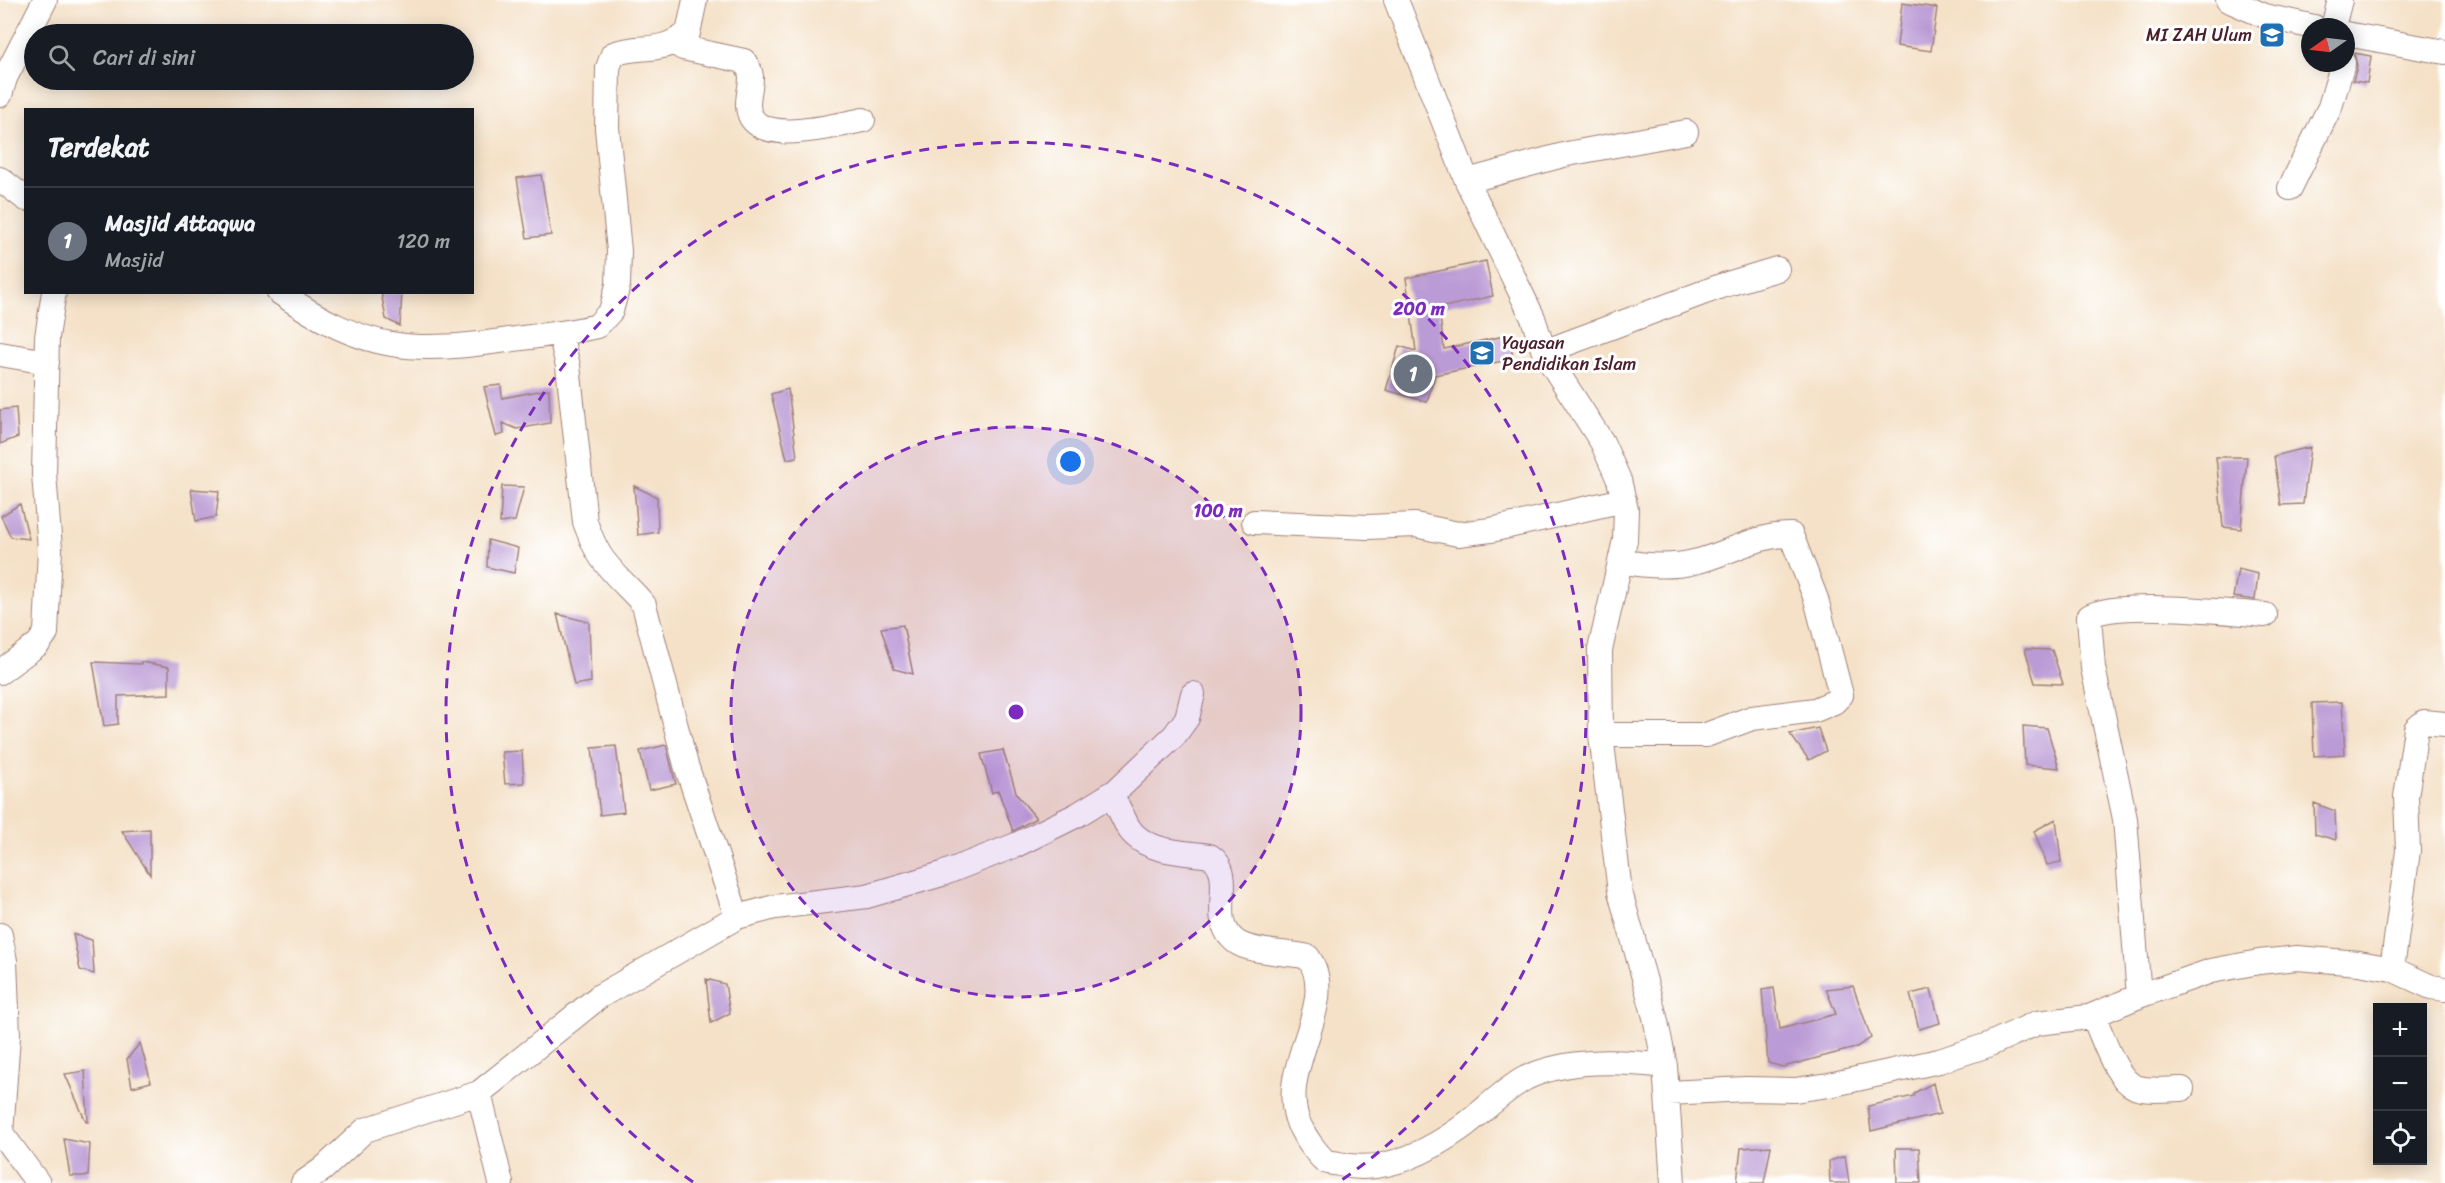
<!DOCTYPE html>
<html lang="id">
<head>
<meta charset="utf-8">
<style>
  body { margin:0; font-family:Sriracha,sans-serif; background:#242831; color:#f1f3f6 }
  .controls { position:absolute; right:18px; bottom:18px; display:grid; overflow:hidden; border-radius:0px; box-shadow:0 3px 15px #0003 }
  .controls button { width:54px; height:54px; display:grid; place-items:center; padding:0; border:0; border-bottom:2px solid #363941; background:#171b24; color:#f1f3f6; font:30px sans-serif }
  .compass { position:absolute; left:2301px; top:18px; width:54px; height:54px; border-radius:50%; background:#171b24; box-shadow:0 3px 15px #0003; rotate:256deg }
  .you { position:absolute; left:1071px; top:462px; width:21px; height:21px; margin:-15px; border:4px solid #fff; border-radius:50%; background:#1a73e8; box-shadow:0 0 0 9px #1a73e833 }
  .badge { display:grid; place-items:center; width:39px; height:39px; border-radius:50%; background:#1f6fb2; color:#fff; font-size:20px; font-weight:700 }
  .pin { position:absolute; translate:-50% -50%; border:3px solid #fff; box-shadow:0 2px 6px #0006 }
  .list { margin:0; padding:0; list-style:none }
  h2 { display:flex; justify-content:space-between; align-items:center; height:78px; margin:0; padding:0 24px; font-size:26px }
  h2 small { font-size:20px; font-weight:400; color:#9ea1a6 }
  .list li { display:grid; grid-template-columns:39px 1fr auto; gap:18px; align-items:center; box-sizing:border-box; height:108px; padding:0 24px; border-top:2px solid #363941 }
  .list b { display:block; font-size:22px; white-space:nowrap }
  .list p { margin:0; font-size:20px; white-space:nowrap; color:#9ea1a6 }
  .list em { font-size:20px; font-style:normal; color:#9ea1a6 }
  .icon { flex:none; width:33px; height:33px; fill:none; stroke:currentColor; stroke-width:2; stroke-linecap:round; stroke-linejoin:round }
  .map { position:relative; flex:none; width:2445px; height:1183px; overflow:hidden }
  .search { position:absolute; background:#171b24; box-shadow:0 3px 15px #0003; left:24px; top:24px; width:450px; height:66px; display:flex; align-items:center; gap:15px; box-sizing:border-box; padding:0 21px; border-radius:33px; color:#9ea1a6; font-size:22px }
  .panel { position:absolute; background:#171b24; box-shadow:0 3px 15px #0003; left:24px; top:108px; width:450px; height:186px; border-radius:0px }
  .map>svg:first-child { display:block }
</style>
</head>
<body>
<div class="map">
<svg width="2445" height="1183" viewBox="0 0 2445 1183">
  <rect width="100%" height="100%" fill="#fff"/>
  <filter id="ink" filterUnits="userSpaceOnUse"><feTurbulence type="fractalNoise" baseFrequency=".0167" numOctaves="2"/><feDisplacementMap in="SourceGraphic" scale="12" xChannelSelector="R" yChannelSelector="G"/><feConvolveMatrix kernelMatrix="1 2 1 2 8 2 1 2 1" color-interpolation-filters="sRGB"/></filter>
  <filter id="wash" filterUnits="userSpaceOnUse"><feTurbulence type="fractalNoise" baseFrequency=".008" numOctaves="4" result="noise"/><feDisplacementMap in="SourceGraphic" scale="24" xChannelSelector="R" yChannelSelector="G"/><feGaussianBlur stdDeviation="1.35" result="paint"/><feColorMatrix in="noise" values="0 0 0 0 0 0 0 0 0 0 0 0 0 0 0 0 0 1.4 0 .05"/><feComposite in="paint" operator="in"/></filter>
  <g filter="url(#wash)">
    <rect width="100%" height="100%" fill="#f4e1c7"/>
    <g id="blocks">
      <path fill="#bb9bd5" d="M 1902,3 L 1937,8 L 1931,51 L 1897,46 Z
        M 2354,53 L 2371,56 L 2367,83 L 2353,81 L 2357,66 Z
        M 541,175 L 551,235 L 527,238 L 517,178 Z
        M 1486,261 L 1493,296 L 1439,308 L 1444,349 L 1509,335 L 1513,359 L 1435,375 L 1427,402 L 1386,390 L 1399,346 L 1416,351 L 1406,278 Z
        M 381,292 L 402,292 L 400,326 L 386,319 Z
        M 501,385 L 502,398 L 549,389 L 550,423 L 517,429 L 503,423 L 504,434 L 496,436 L 484,387 Z
        M 788,389 L 797,457 L 787,459 L 771,394 Z
        M 16,408 L 18,437 L 0,444 L 0,410 Z
        M 2310,447 L 2303,504 L 2281,505 L 2274,456 Z
        M 2216,457 L 2247,457 L 2241,529 L 2223,527 Z
        M 502,486 L 524,487 L 515,521 L 500,523 Z
        M 634,486 L 657,497 L 658,532 L 638,535 Z
        M 191,489 L 219,491 L 216,517 L 196,521 Z
        M 20,504 L 29,539 L 11,537 L 1,516 Z
        M 488,540 L 518,548 L 514,573 L 487,567 Z
        M 2238,569 L 2258,574 L 2255,600 L 2233,597 Z
        M 557,614 L 589,622 L 591,682 L 574,685 Z
        M 903,625 L 913,674 L 894,669 L 881,628 Z
        M 2025,649 L 2052,650 L 2063,684 L 2035,683 Z
        M 93,662 L 141,664 L 141,662 L 169,667 L 169,694 L 118,696 L 118,724 L 104,726 Z
        M 2342,702 L 2345,754 L 2314,756 L 2312,703 Z
        M 2023,726 L 2047,728 L 2059,768 L 2025,765 Z
        M 1818,728 L 1826,751 L 1809,760 L 1790,734 Z
        M 666,745 L 676,784 L 649,790 L 640,751 Z
        M 616,746 L 624,812 L 600,815 L 592,748 Z
        M 1003,750 L 1017,795 L 1036,818 L 1013,831 L 998,790 L 992,793 L 981,754 Z
        M 522,751 L 524,783 L 505,784 L 502,752 Z
        M 2314,803 L 2335,811 L 2336,840 L 2315,834 Z
        M 2056,819 L 2061,862 L 2047,865 L 2034,831 Z
        M 150,829 L 150,875 L 122,831 Z
        M 73,934 L 92,940 L 94,974 L 80,970 Z
        M 706,979 L 725,984 L 730,1013 L 711,1023 Z
        M 1853,986 L 1871,1038 L 1855,1048 L 1783,1067 L 1768,1063 L 1762,990 L 1774,988 L 1780,1029 L 1836,1014 L 1826,989 Z
        M 1931,989 L 1940,1023 L 1919,1029 L 1910,994 Z
        M 140,1043 L 151,1082 L 132,1087 L 127,1059 Z
        M 85,1071 L 88,1122 L 86,1122 L 65,1074 Z
        M 1933,1083 L 1940,1114 L 1871,1131 L 1868,1106 L 1914,1096 L 1914,1093 Z
        M 64,1139 L 90,1144 L 88,1176 L 70,1176 Z
        M 1771,1146 L 1764,1183 L 1737,1183 L 1741,1148 Z
        M 1896,1148 L 1919,1148 L 1921,1183 L 1897,1183 Z
        M 1845,1156 L 1849,1183 L 1830,1183 L 1829,1161 Z"/>
    </g>
  </g>
  <g filter="url(#ink)">
    <use href="#blocks" fill-opacity="0" stroke="#9f8079" stroke-width="1.5"/>
    <g fill="none" stroke-linecap="round" stroke-linejoin="round">
      <g stroke="#9f8079" stroke-width="26">
        <path id="minor" d="M 1396,0 L 1467,181 L 1533,318 L 1544,352 L 1602,442 L 1619,480 L 1626,510 L 1625,540 L 1600,650 L 1601,735 L 1620,892 L 1655,1017 L 1665,1066 L 1673,1183
          M 2228,0 L 2265,16 L 2314,27
          M 2333,27 L 2340,0
          M 2346,34 L 2445,52
          M 675,43 L 683,48 L 744,61 C 757,77 748,86 748,105 C 749,150 837,125 863,120
          M 0,95 L 5,78 L 45,0
          M 0,179 L 26,199
          M 1467,181 L 1567,154 L 1686,132
          M 2290,188 L 2330,107 L 2343,63
          M 279,292 C 367,353 412,354 515,339 C 542,335 570,333 597,326 L 611,311 L 618,285 L 619,251 L 607,128 L 608,68 L 613,54 C 644,43 657,56 688,33 L 695,0
          M 560,333 L 568,366 L 585,522 C 591,538 597,554 609,567 C 620,581 633,591 644,605 L 686,765 L 737,917
          M 1544,352 L 1721,286 L 1777,269
          M 0,354 L 47,362
          M 1254,522 L 1368,527 L 1415,525 L 1458,534 L 1491,530 L 1624,500
          M 0,672 L 38,644 L 46,633 L 50,549 L 44,474 L 47,337 L 54,292
          M 1601,735 L 1706,735 L 1752,718 L 1815,710 L 1834,702 L 1841,695 L 1816,599 L 1791,535 C 1757,534 1726,555 1694,562 C 1669,568 1645,566 1621,561
          M 1110,794 C 1118,805 1122,816 1128,827 C 1144,853 1183,852 1210,856 C 1239,875 1206,918 1235,941 C 1250,953 1288,952 1308,957 C 1343,1006 1268,1075 1303,1132 C 1307,1140 1318,1155 1325,1161 C 1328,1163 1335,1163 1339,1164 C 1382,1175 1426,1153 1461,1128 C 1482,1113 1503,1090 1526,1078 C 1568,1058 1621,1061 1665,1066
          M 0,935 L 5,961 L 8,1036 L 1,1133 L 38,1183
          M 2392,969 L 2408,851 L 2406,797 L 2416,729 L 2424,722 L 2445,724
          M 2139,996 L 2125,819 L 2093,668 L 2089,617 C 2112,600 2233,612 2265,615
          M 2093,1016 C 2103,1035 2114,1078 2135,1087 C 2148,1092 2168,1089 2182,1089
          M 479,1093 L 501,1183
          M 1668,1093 L 1746,1089 L 1795,1090 L 1829,1085 L 1939,1061 L 1988,1045 L 2037,1023 L 2089,1017 L 2139,996 L 2211,971 L 2259,962 L 2297,958 L 2359,963 L 2392,969 L 2431,987 L 2445,989
          M 303,1183 L 323,1169 L 365,1130 L 479,1093 L 600,996 L 737,917 L 775,907 L 867,896 L 942,874 L 1016,845 L 1077,815 L 1116,791 L 1174,736 L 1187,718 L 1193,694"/>
      </g>
      <use href="#minor" stroke="#fff" stroke-width="24"/>
    </g>
  </g>
  <circle cx="1016" cy="712" r="285" fill="#7b2cbf" fill-opacity=".12"/>
  <g fill="none" stroke="#7b2cbf" stroke-width="3" stroke-dasharray="10 8">
    <circle cx="1016" cy="712" r="285"/>
    <path d="M693 1182A570 570 0 1 1 1339 1182"/>
  </g>
  <defs>
    <g id="school-square" transform="scale(1.35)"><rect x="-9" y="-9" width="18" height="18" rx="4" fill="#1f6fb2" stroke="#fff"/><path d="M0-5L7-2L0 1L-7-2ZM-4 1L0 2.5L4 1V4Q0 6-4 4Z" fill="#fff"/></g>
  </defs>
  <g fill-rule="evenodd">
    <use href="#school-square" x="2272" y="35"/>
    <use href="#school-square" x="1482" y="353"/>
  </g>
  <g text-anchor="middle" stroke-width="6" stroke-linejoin="round" paint-order="stroke">
    <g font-size="18" fill="#4a1f2b" stroke="#fff" text-anchor="end">
      <text x="2252" y="41">MI ZAH Ulum</text>
      <text x="1502" y="349" text-anchor="start">Yayasan<tspan x="1502" dy="21">Pendidikan Islam</tspan></text>
    </g>
  </g>
  <circle cx="1016" cy="712" r="9" fill="#7b2cbf" stroke="#fff" stroke-width="3"/>
  <g font-size="18" text-anchor="middle" font-weight="bold" fill="#7b2cbf" stroke="#fff" stroke-width="6" stroke-linejoin="round" paint-order="stroke">
    <text x="1419" y="315">200 m</text>
    <text x="1218" y="517">100 m</text>
  </g>
</svg>
<div class="controls">
<button>+</button>
<button>−</button>
<button><svg class="icon" aria-label="locate" viewBox="0 0 24 24"><circle cx="12" cy="12" r="6"/><path d="M12 2v4M12 18v4M2 12h4M18 12h4"/></svg></button>
</div>
<svg class="compass" viewBox="-18 -18 36 36"><path d="M0-13l5 13h-10z" fill="#e53935"/><path d="M0 13l5-13h-10z" fill="#9ea1a6"/></svg>
<div class="you"></div>
<div class="pin badge" style="left:1413px;top:374px;background:#6b7280">1</div>
<div class="search"><svg class="icon" aria-label="search" viewBox="0 0 24 24"><circle cx="10" cy="10" r="6"/><path d="M15 15l6 6"/></svg>Cari di sini</div>
<section class="panel">
<h2>Terdekat<small></small></h2>
<ul class="list">
<li><span class="badge" style="background:#6b7280">1</span><div><b>Masjid Attaqwa</b><p>Masjid</p></div><em>120 m</em></li>
</ul>
</section>
</div>
</body>
</html>
